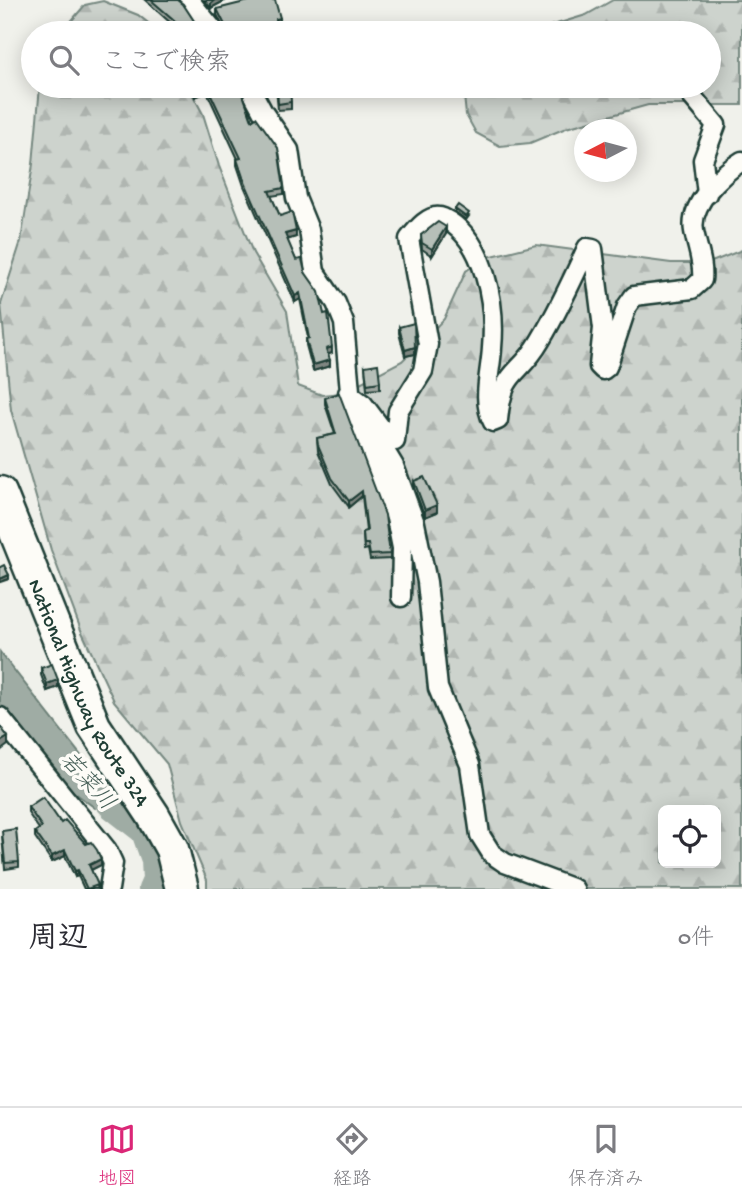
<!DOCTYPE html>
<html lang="ja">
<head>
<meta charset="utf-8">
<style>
  body { margin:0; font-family:"Gochi Hand","Klee One",sans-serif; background:#f7f7f7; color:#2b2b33 }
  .controls { position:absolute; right:21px; bottom:21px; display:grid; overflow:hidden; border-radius:10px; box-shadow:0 4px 18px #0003 }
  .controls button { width:63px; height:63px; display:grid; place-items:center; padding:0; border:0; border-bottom:2px solid #e1e1e2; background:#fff; color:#2b2b33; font:35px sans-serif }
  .compass { position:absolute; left:574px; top:119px; width:63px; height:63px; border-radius:50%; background:#fff; box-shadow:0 4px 18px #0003; rotate:264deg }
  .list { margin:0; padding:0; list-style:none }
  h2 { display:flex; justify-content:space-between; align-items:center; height:91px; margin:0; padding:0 28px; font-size:30px }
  h2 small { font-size:23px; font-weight:400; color:#7c7c81 }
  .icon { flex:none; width:38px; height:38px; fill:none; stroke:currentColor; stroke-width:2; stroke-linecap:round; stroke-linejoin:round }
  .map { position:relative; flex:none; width:742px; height:889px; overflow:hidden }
  .search { position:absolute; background:#fff; box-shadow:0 4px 18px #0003; left:21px; right:21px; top:21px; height:77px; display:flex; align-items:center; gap:18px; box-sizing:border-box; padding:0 24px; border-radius:38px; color:#7c7c81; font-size:26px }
  .sheet { height:217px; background:#fff }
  nav { display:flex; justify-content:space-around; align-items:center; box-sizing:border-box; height:98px; border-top:2px solid #e1e1e2; background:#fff; font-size:19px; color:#7c7c81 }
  nav a { display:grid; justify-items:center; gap:4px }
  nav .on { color:#db2777 }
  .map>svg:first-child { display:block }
</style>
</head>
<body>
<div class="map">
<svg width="742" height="889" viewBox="0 0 742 889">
  <defs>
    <pattern id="forest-firs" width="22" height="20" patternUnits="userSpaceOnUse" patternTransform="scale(1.75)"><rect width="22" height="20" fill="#cdd3cd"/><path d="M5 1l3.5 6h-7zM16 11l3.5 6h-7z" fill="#b0b6b1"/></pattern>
  </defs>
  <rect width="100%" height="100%" fill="#f0f1eb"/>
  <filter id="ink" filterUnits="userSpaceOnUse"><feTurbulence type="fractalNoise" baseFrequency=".0143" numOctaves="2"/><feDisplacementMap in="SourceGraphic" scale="14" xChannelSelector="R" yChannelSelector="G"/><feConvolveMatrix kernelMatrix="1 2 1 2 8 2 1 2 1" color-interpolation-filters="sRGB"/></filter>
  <g filter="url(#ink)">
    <path fill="url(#forest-firs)" stroke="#768880" stroke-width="2" fill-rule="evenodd" d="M 613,0 L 742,0 L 742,105 L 648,105 L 566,128 L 530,143 L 500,146 L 476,133 L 466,115 L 463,86 L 709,86 L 709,33 L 527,33 L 586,15 Z
      M 103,1 L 138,15 L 161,33 L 61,33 L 85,5 Z
      M 40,86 L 188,86 L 203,114 L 219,166 L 253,253 L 287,311 L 298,386 L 322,395 L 341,393 L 402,361 L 444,319 L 466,271 L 484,258 L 536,245 L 671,263 L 709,263 L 742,250 L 742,889 L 207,889 L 207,880 L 182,821 L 167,764 L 114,701 L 81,630 L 51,550 L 11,410 L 1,304 L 21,241 L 33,164 ZM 663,810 L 716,810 L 716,863 L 663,863 Z"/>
    <path fill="#9faca4" stroke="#6c8077" stroke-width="2" d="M 0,652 L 111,794 L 95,808 L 59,781 L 0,709 Z"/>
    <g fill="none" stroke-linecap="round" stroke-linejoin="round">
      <path stroke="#9faca4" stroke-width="24" d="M 82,775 L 111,807 L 143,832 L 153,860 L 154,880 L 150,889"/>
      <g stroke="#1f3d34" stroke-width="23">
        <path id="street" d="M 189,0 L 216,33
          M 249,86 L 263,112 L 289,150 L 296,198 L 309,230 L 315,272 L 336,303 L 344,323 L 351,402
          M 684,87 L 716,125 L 703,160 L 707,194
          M 348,393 L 363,404 L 390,440 L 395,441 L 398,411 L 423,371 L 428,344 L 409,239 C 416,230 430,212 443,218 C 485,238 496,305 492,348 C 491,371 481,401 493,422 L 498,420 C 503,367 518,379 540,341 C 558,311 573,279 587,248 L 593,249 L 603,328 L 599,366 L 603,370 L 607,367 L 627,306 L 634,296 L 692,289 L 702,280 C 704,263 697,248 694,231 C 689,204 721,174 742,161
          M 355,412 L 396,518 L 402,548 L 401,597
          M 374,433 L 394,466 L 415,523 L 427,582 L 438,688 L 470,765 L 480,835 L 492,854 L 505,863 L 574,889
          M 0,717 L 107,850 L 113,863 L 109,889"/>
      </g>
      <g stroke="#1f3d34" stroke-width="37">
        <g id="highway">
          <path id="s1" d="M 0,493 L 94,726 L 153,815 L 172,849 L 182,889"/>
        </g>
      </g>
      <use href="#street" stroke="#fdfcf7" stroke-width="18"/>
      <use href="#highway" stroke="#fdfcf7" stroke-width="32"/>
    </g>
    <path fill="#9da49e" stroke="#1f3d34" stroke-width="2" d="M 145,0 L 178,0 L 202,33 L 178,33 L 174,26 Z
      M 204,0 L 226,0 L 211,8 Z
      M 217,9 L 280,24 L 276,25 L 277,33 L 226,33 L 217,15 Z
      M 190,86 L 240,86 L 252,120 L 284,188 L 284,194 L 271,196 L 280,216 L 296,237 L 287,240 L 296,260 L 305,272 L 332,353 L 328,354 L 330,366 L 313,371 L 306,345 L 306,339 L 308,338 L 300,299 L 295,302 L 244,186 L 237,165 L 237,159 L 238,159 L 207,92 L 195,97 Z
      M 276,86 L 291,102 L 291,109 L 278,110 Z
      M 455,209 L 469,216 L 466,220 L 455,212 Z
      M 446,234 L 432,256 L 422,249 L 421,235 Z
      M 399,327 L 415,354 L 405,356 L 399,333 Z
      M 365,366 L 380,382 L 380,389 L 367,390 Z
      M 325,398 L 390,554 L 390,559 L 370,560 L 368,549 L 364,550 L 363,537 L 363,532 L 366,531 L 362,496 L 349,507 L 332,484 L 318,451 L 317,438 L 335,434 L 325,404 Z
      M 414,481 L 437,512 L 425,517 L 414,488 Z
      M 41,668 L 58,687 L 47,691 L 41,675 Z
      M 28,807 L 61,823 L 101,865 L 91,870 L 98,889 L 84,889 L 78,876 L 75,877 L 65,856 L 52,862 L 35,837 L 35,832 L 39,829 L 28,813 Z
      M 2,836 L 19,862 L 19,867 L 5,869 Z"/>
    <path fill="#7f8681" stroke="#1f3d34" stroke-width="2" d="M 215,0 L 226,0 L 211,8 L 211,3 Z
      M 280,18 L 280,24 L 276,25 L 276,19 Z
      M 207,86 L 207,92 L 195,97 L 195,91 Z
      M 446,227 L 446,234 L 432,256 L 432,249 Z
      M 296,231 L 296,237 L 285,240 L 285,234 Z
      M 300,293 L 300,299 L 295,302 L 295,296 Z
      M 332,347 L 332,353 L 326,355 L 326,349 Z
      M 415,347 L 415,354 L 405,356 L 405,350 Z
      M 330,360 L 330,366 L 313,371 L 313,365 Z
      M 362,491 L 362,496 L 349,507 L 349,501 Z
      M 437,505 L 437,512 L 425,517 L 425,510 Z
      M 9,575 L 9,579 L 0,582 L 0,579 Z
      M 58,680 L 58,687 L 47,691 L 47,684 Z
      M 8,737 L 8,745 L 0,751 L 0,742 Z
      M 65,850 L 65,856 L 52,862 L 52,856 Z
      M 101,859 L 101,865 L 89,871 L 89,865 Z
      M 78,870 L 78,876 L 75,877 L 75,871 Z"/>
    <path fill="#b6bfb8" stroke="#1f3d34" stroke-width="2" d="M 151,0 L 178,0 L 183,4 L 202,33 L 181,33 L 174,20 Z
      M 253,0 L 275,0 L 280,18 L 276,19 L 277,33 L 229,33 L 217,9 Z
      M 193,86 L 240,86 L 252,120 L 256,117 L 278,148 L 284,188 L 269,191 L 280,216 L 292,212 L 296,231 L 285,234 L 296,260 L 302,259 L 305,272 L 319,292 L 324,314 L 328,313 L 332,347 L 326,349 L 330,360 L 313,365 L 306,339 L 309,338 L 300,293 L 295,296 L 244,180 L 237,159 L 241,158 L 207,86 L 195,91 Z
      M 277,86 L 290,86 L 291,102 L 278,104 Z
      M 458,205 L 469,213 L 466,217 L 455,209 Z
      M 438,222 L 446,227 L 432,249 L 422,243 L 421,235 Z
      M 414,323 L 415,347 L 405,350 L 399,327 Z
      M 378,364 L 380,382 L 367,384 L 365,366 Z
      M 339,393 L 385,515 L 390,554 L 370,555 L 368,544 L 364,544 L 363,532 L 367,531 L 362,491 L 349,501 L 332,478 L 318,445 L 317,438 L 336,434 L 325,398 Z
      M 424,477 L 437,505 L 425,510 L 414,481 Z
      M 4,565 L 9,575 L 0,579 L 0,567 Z
      M 52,664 L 58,680 L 47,684 L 41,668 Z
      M 0,726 L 8,737 L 0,742 Z
      M 43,797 L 61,823 L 65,820 L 86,844 L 91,842 L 97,850 L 101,859 L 89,865 L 98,885 L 87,889 L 78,870 L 75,871 L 65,850 L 52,856 L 35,832 L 42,827 L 28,807 Z
      M 16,829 L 19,862 L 5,863 L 2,831 Z"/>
  </g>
  <g text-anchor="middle" stroke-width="7" stroke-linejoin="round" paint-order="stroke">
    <g font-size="21" fill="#1f3d34" stroke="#fdfcf7">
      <text dy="7" stroke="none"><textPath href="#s1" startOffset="219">National Highway Route 324</textPath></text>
    </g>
    <g font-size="23" font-style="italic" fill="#455e56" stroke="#fdfcf7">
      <text transform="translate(89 780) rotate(48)" y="8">若菜川</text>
    </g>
  </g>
</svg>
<div class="controls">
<button><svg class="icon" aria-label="locate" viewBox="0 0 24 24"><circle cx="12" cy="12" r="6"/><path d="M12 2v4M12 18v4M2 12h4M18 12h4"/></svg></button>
</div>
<svg class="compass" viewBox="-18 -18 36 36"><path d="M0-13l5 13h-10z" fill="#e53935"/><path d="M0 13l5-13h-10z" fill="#7c7c81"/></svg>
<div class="search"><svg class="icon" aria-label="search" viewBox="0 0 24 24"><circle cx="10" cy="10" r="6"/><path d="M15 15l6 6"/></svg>ここで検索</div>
</div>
<section class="sheet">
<h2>周辺<small>0件</small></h2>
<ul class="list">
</ul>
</section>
<nav>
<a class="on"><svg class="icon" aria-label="map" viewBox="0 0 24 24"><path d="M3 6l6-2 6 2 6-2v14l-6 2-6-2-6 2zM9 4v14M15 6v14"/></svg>地図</a>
<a><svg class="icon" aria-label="directions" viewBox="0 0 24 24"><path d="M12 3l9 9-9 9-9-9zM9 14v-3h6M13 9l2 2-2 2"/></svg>経路</a>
<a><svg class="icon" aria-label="saved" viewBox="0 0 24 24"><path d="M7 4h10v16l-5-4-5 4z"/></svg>保存済み</a>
</nav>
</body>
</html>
